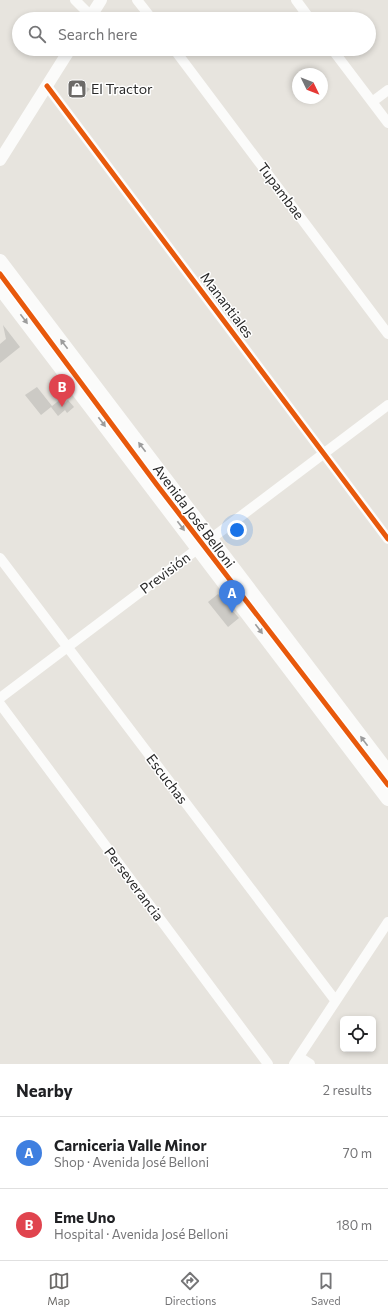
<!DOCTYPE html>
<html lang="en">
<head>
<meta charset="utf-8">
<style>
  body { margin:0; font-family:Commissioner,sans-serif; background:#f2f2f2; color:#202124 }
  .controls { position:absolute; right:12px; bottom:12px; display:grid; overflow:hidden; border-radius:6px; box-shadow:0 2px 6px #0003 }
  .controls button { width:36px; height:36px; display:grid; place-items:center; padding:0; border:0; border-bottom:1px solid #e0e0e0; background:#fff; color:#202124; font:20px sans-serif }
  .compass { position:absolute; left:292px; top:68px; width:36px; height:36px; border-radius:50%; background:#fff; box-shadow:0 2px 6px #0003; rotate:133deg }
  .you { position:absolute; left:237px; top:530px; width:14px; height:14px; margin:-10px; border:3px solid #fff; border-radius:50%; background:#1a73e8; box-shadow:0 0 0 6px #1a73e833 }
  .badge { display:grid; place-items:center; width:26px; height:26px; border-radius:50%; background:#6c6a68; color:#fff; font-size:13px; font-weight:700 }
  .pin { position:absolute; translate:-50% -33px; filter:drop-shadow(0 1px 2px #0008) }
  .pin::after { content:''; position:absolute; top:21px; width:14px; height:12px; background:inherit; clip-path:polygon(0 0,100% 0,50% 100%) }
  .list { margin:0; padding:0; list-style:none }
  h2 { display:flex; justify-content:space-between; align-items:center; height:52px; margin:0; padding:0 16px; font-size:17px }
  h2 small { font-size:13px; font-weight:400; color:#757577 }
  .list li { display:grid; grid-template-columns:26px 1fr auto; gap:12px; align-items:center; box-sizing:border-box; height:72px; padding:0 16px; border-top:1px solid #e0e0e0 }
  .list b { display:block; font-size:15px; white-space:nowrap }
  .list p { margin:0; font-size:13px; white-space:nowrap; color:#757577 }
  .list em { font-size:13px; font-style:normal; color:#757577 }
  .icon { flex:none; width:22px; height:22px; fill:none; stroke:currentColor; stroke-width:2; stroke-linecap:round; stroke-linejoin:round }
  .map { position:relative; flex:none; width:388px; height:1064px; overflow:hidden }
  .search { position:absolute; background:#fff; box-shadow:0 2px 6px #0003; left:12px; right:12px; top:12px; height:44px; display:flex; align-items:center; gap:10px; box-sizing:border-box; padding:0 14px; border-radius:22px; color:#757577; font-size:15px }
  .sheet { height:196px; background:#fff }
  nav { display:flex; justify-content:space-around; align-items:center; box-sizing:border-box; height:56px; border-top:1px solid #e0e0e0; background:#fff; font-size:11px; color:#757577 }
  nav a { display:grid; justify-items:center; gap:2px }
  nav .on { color:#6c6a68 }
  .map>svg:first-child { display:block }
</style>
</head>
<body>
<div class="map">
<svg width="388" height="1064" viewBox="0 0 388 1064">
  <rect width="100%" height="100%" fill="#e7e4de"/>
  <path fill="#c5e3b6" d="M 0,265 L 71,364 L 68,366 L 65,366 L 0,282 Z
    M 74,370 L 207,537 L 202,543 L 72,373 Z
    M 209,547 L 388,776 L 388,790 L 207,550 Z"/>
  <path fill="#cccac5" d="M 79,83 L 90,89 L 82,97 L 73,92 Z
    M 3,325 L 20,347 L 0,363 L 0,344 L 6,339 Z
    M 37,387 L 52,406 L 61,399 L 65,403 L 68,400 L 74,407 L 67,413 L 65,410 L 58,416 L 51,407 L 41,415 L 25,395 Z
    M 218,594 L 239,618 L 228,627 L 208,602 Z"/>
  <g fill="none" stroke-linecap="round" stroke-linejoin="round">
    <path stroke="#fbfbfa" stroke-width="10" d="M 75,0 L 91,16
      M 137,0 L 152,19
      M 296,0 L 310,19
      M 174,49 L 388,334
      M 332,49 L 388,123
      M 47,86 L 388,539
      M 372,102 L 388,90
      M 0,558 L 335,1000
      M 0,698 L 388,405
      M 0,704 L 268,1064
      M 299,1057 L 310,1064
      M 294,1064 L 388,922"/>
    <path stroke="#fbfbfa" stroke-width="12" d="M 89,19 L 101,0
      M 0,160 L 70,49"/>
    <path stroke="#fbfbfa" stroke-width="14" d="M 0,261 L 388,772
      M 0,288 L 388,799"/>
    <g stroke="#fff" stroke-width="8">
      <path id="cycleway" d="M 47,86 L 388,539
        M 0,274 L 157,485 L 388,785"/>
    </g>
    <use href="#cycleway" stroke="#e8590c" stroke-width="5"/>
  </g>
  <defs><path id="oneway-solid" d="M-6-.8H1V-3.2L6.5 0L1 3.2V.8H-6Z"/></defs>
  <g fill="#9c9c9c">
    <use href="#oneway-solid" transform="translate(24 319) rotate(53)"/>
    <use href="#oneway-solid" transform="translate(64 344) rotate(-127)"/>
    <use href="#oneway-solid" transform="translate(102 422) rotate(53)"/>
    <use href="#oneway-solid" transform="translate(142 447) rotate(-127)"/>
    <use href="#oneway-solid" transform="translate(181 526) rotate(53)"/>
    <use href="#oneway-solid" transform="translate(259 629) rotate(53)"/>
    <use href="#oneway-solid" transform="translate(364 741) rotate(-127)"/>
  </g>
  <defs>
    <g id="shop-square" transform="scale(1)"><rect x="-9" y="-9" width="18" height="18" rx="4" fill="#6c6a68" stroke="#fff"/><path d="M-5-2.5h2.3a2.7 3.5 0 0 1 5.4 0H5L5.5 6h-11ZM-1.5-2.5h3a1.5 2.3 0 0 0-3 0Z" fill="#fff"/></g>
  </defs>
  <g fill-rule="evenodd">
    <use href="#shop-square" x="77" y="89"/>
  </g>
  <g text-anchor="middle" stroke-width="3" stroke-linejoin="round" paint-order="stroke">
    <g font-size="14" fill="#292929" stroke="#fff" text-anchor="start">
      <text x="91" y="94">El Tractor</text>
    </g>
    <g font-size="14" fill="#292929" stroke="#fff">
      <text transform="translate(281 191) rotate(53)" y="5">Tupambae</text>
      <text transform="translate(227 305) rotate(53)" y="5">Manantiales</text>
      <text transform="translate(194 516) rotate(53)" y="5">Avenida José Belloni</text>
      <text transform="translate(165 573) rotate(-37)" y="5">Previsión</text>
      <text transform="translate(167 779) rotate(53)" y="5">Escuchas</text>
      <text transform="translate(134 884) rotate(53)" y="5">Perseverancia</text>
    </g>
  </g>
</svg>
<div class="controls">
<button><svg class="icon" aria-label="locate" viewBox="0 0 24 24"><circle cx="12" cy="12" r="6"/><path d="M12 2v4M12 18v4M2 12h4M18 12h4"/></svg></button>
</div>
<svg class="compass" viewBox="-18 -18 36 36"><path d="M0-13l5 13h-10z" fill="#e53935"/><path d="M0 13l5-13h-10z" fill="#757577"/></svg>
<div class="you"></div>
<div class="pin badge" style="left:232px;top:613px;background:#3f7fe0">A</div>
<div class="pin badge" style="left:62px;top:407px;background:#e0444e">B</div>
<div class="search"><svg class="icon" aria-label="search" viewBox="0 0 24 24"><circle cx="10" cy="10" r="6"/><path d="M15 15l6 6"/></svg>Search here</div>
</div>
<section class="sheet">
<h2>Nearby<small>2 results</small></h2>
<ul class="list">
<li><span class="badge" style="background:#3f7fe0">A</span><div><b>Carniceria Valle Minor</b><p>Shop · Avenida José Belloni</p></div><em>70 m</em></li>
<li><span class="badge" style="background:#e0444e">B</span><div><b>Eme Uno</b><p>Hospital · Avenida José Belloni</p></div><em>180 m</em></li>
</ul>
</section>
<nav>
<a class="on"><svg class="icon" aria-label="map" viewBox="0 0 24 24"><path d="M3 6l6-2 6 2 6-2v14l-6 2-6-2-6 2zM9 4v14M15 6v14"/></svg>Map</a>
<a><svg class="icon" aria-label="directions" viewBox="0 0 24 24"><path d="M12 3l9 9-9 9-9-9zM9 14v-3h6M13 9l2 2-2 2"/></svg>Directions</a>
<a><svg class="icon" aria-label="saved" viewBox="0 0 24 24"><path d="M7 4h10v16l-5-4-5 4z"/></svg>Saved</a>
</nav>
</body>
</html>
